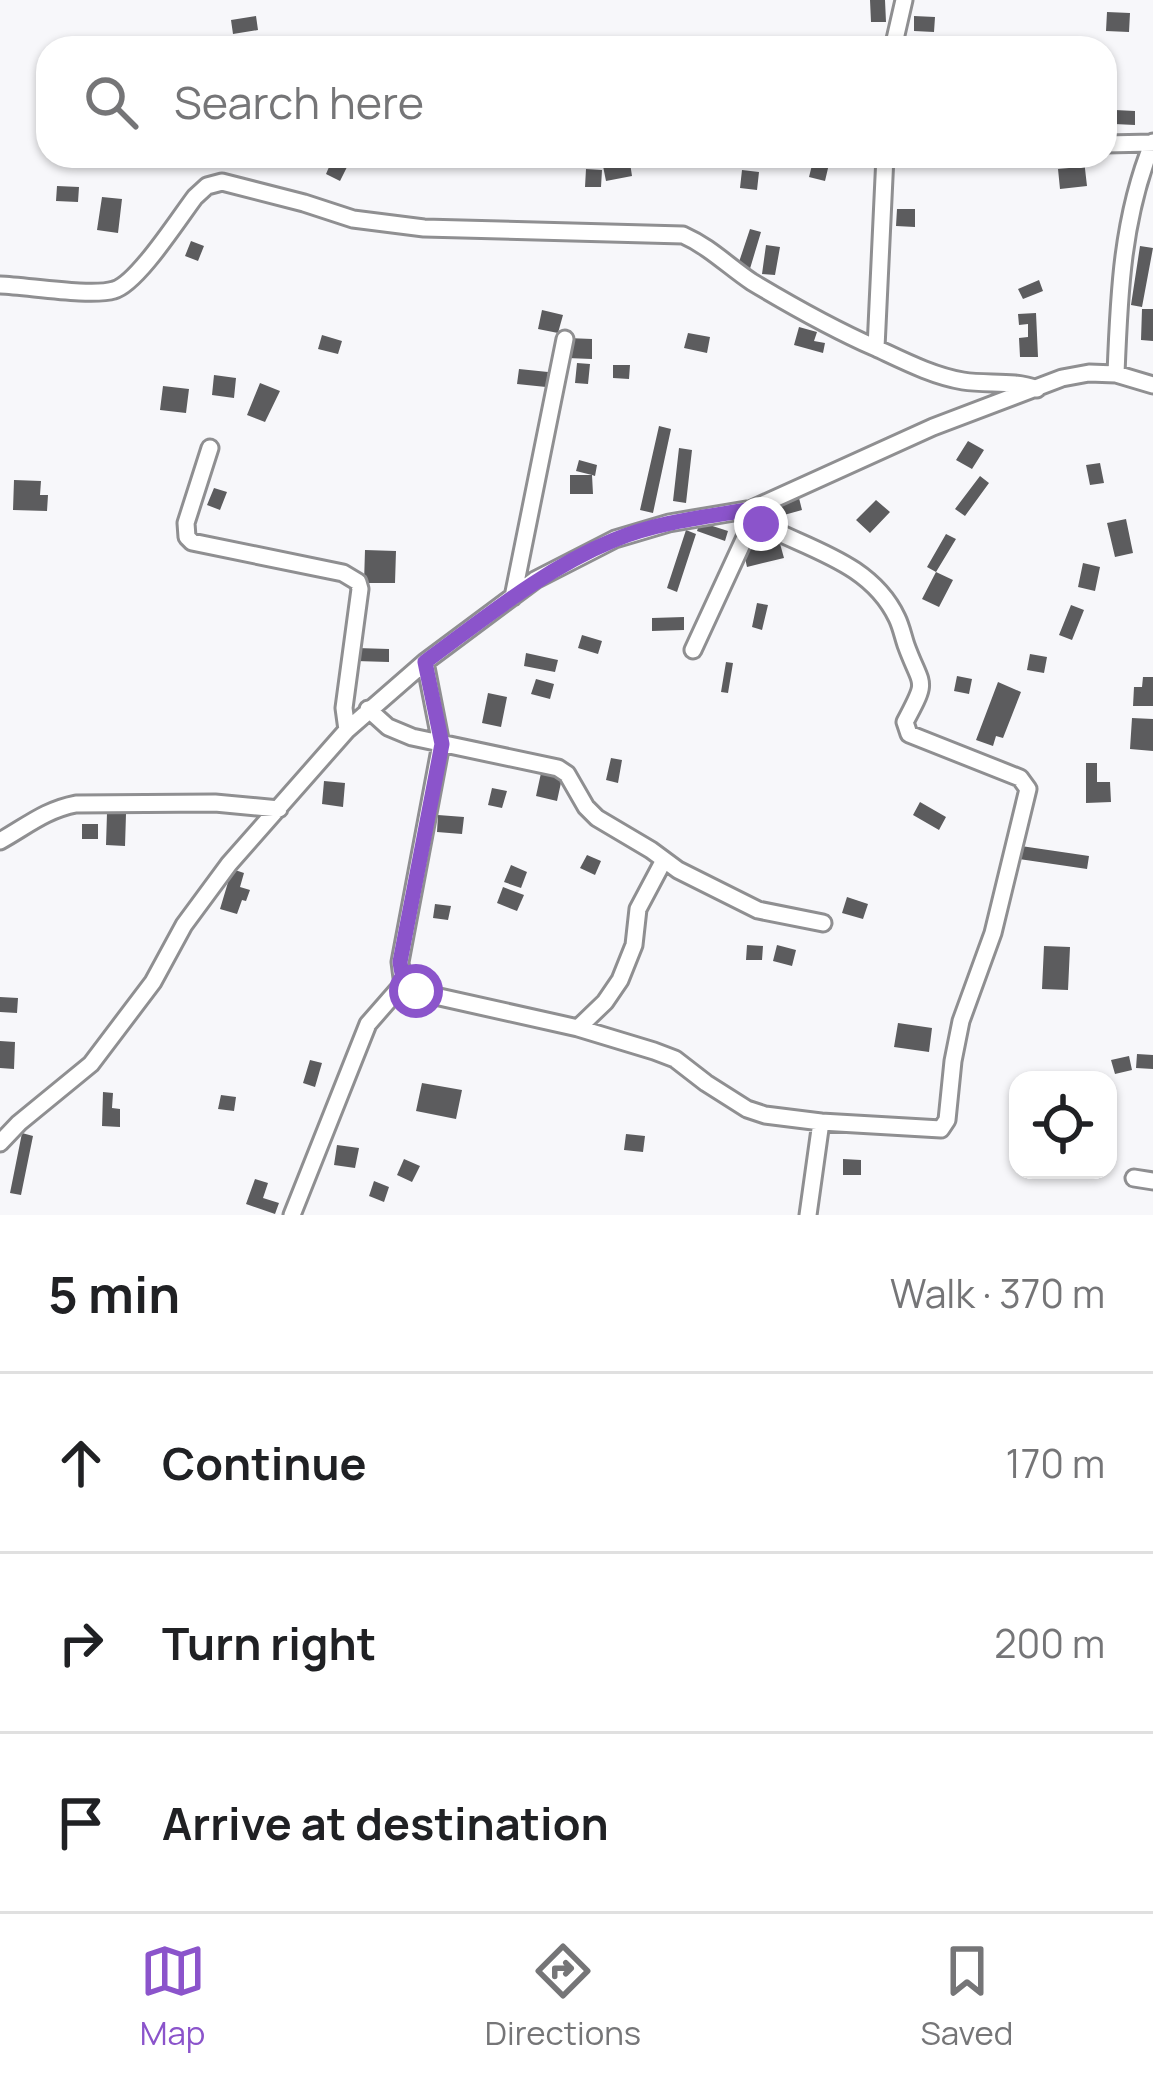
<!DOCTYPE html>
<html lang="en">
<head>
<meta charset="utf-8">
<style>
  body { margin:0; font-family:Manrope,sans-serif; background:#f6f6f6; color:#202124 }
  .controls { position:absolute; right:36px; bottom:36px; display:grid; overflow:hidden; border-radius:24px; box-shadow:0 3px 9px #0004 }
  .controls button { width:108px; height:108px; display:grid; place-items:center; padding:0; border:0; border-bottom:3px solid #e0e0e0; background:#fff; color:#202124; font:60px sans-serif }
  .stop { position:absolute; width:36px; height:36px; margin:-27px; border:9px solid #8b54cb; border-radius:50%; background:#fff }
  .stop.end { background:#8b54cb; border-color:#fff; box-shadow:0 3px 12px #0008 }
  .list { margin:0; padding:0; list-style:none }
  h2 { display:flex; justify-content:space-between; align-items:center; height:156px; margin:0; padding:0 48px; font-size:51px }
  h2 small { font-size:39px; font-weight:400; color:#757577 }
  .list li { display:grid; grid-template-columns:78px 1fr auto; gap:36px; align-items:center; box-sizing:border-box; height:180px; padding:0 48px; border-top:3px solid #e0e0e0 }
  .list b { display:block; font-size:45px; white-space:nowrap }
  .list em { font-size:39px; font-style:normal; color:#757577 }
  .icon { flex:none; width:66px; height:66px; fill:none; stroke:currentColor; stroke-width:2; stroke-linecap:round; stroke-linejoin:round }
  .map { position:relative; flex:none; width:1153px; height:1215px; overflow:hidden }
  .search { position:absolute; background:#fff; box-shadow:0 3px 9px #0004; left:36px; right:36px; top:36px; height:132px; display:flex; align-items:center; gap:30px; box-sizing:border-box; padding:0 42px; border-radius:36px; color:#757577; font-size:45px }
  .sheet { height:696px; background:#fff }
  nav { display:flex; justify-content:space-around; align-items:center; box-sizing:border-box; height:168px; border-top:3px solid #e0e0e0; background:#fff; font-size:33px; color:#757577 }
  nav a { display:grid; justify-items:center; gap:6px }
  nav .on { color:#8b54cb }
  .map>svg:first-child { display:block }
</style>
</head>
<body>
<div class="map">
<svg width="1153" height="1215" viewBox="0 0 1153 1215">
  <rect width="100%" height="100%" fill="#f7f7fa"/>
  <path fill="#5c5c5e" d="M 870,0 L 885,0 L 886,22 L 871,22 Z
    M 1107,12 L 1130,13 L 1129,32 L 1106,31 Z
    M 256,16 L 258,30 L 233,34 L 231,20 Z
    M 914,16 L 935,17 L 934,32 L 914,31 Z
    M 1115,110 L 1135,111 L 1135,125 L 1114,124 Z
    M 578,156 L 574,165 L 554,159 L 552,166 L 526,157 Z
    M 601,156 L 629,156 L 632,176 L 606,181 Z
    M 332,160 L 347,167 L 340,181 L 326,174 Z
    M 1084,160 L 1087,186 L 1060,189 L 1058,169 L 1069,168 L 1068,161 Z
    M 813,161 L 829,164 L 825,181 L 809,177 Z
    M 586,169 L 602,170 L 601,187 L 585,187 Z
    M 742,170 L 759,172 L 757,190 L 740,188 Z
    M 57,186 L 79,187 L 78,202 L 56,201 Z
    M 102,197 L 122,199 L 118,233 L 97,230 Z
    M 897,209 L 915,209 L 915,227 L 896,226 Z
    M 750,229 L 761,232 L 749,272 L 737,268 Z
    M 191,241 L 204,246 L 198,261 L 185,256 Z
    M 766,245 L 780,247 L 775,275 L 762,274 Z
    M 1140,246 L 1153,248 L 1142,307 L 1131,305 Z
    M 1039,280 L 1043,291 L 1023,299 L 1018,289 Z
    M 1142,309 L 1153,309 L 1153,341 L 1141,340 Z
    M 542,310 L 563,315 L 558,333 L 538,329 Z
    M 1036,313 L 1038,357 L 1020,357 L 1019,338 L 1028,337 L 1028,324 L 1019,325 L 1018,314 Z
    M 799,327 L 817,332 L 814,341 L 825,343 L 823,353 L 794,345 Z
    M 688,333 L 710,337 L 707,353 L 684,348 Z
    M 322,335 L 342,341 L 338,354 L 318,349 Z
    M 568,338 L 592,339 L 592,359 L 567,358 Z
    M 577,363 L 590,364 L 588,384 L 575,383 Z
    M 613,365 L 630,365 L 629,379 L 613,378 Z
    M 519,369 L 548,372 L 546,387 L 517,384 Z
    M 214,375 L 236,378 L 234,398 L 212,395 Z
    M 260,383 L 280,391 L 265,422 L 247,415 Z
    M 163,386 L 189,389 L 186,413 L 160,410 Z
    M 659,426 L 671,429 L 653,513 L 640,510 Z
    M 968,441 L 984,450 L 972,469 L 956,460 Z
    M 679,448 L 692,450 L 686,503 L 673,501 Z
    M 579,460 L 597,465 L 595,476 L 592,475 L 593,494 L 570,494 L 570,475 L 592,475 L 576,471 Z
    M 1100,463 L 1104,483 L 1090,485 L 1086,465 Z
    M 980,476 L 989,483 L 965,516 L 955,509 Z
    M 14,480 L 41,481 L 40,495 L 48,495 L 47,511 L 13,510 Z
    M 214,488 L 227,492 L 220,510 L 207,505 Z
    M 799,498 L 802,510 L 784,515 L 780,503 Z
    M 876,500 L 890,512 L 870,533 L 856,520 Z
    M 1126,519 L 1133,553 L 1115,557 L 1107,523 Z
    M 700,522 L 728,531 L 725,541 L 697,531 Z
    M 686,530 L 696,534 L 677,592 L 667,588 Z
    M 946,534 L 956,539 L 936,572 L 927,567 Z
    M 779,540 L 784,558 L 747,567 L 743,549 Z
    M 365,550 L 396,551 L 395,583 L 364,583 Z
    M 1083,563 L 1100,567 L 1095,591 L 1078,587 Z
    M 936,572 L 953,580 L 939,607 L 922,599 Z
    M 757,603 L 768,605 L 762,630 L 752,627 Z
    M 1071,605 L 1084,610 L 1072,640 L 1059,635 Z
    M 684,617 L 684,630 L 652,631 L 652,618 Z
    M 582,635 L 602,641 L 598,654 L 578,648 Z
    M 357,648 L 389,649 L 389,662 L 356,661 Z
    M 526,653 L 558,660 L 555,672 L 524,666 Z
    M 1030,654 L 1047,657 L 1044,673 L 1027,670 Z
    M 726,662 L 733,663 L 728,693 L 721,692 Z
    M 957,676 L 972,679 L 969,694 L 954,691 Z
    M 1143,677 L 1153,677 L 1153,706 L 1133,706 L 1134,687 L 1142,687 Z
    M 536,679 L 554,684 L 550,699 L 531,694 Z
    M 998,682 L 1021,692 L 1003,738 L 996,736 L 993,746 L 976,740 Z
    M 488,693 L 507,697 L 501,727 L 482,723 Z
    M 1132,718 L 1153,719 L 1153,751 L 1130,749 Z
    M 611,758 L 622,760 L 618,783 L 606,780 Z
    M 1086,763 L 1097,763 L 1097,782 L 1110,782 L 1111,802 L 1086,803 Z
    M 541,773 L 562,778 L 557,801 L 536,796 Z
    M 324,781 L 345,783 L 343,807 L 322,804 Z
    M 492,788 L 507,791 L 502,808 L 488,805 Z
    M 920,802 L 946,817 L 939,830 L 913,815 Z
    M 107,813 L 126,814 L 125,846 L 106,845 Z
    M 438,815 L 464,817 L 462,834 L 437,832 Z
    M 82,824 L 98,824 L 98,839 L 82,839 Z
    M 1021,846 L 1089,856 L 1087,869 L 1019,859 Z
    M 587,855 L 601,861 L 595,875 L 580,868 Z
    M 511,865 L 527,872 L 521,888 L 504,882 Z
    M 232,869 L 244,873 L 240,887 L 250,890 L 246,901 L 242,900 L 237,914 L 220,909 Z
    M 503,887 L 524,895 L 517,911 L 497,903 Z
    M 847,897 L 868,904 L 863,919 L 842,913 Z
    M 435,904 L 451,906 L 448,920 L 433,918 Z
    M 747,945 L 763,946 L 762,960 L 746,960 Z
    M 777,945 L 796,950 L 792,966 L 773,961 Z
    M 1044,946 L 1070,947 L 1068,990 L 1042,989 Z
    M 0,997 L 18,998 L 17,1013 L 0,1012 Z
    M 898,1023 L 932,1028 L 929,1052 L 894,1047 Z
    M 0,1041 L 15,1042 L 14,1069 L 0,1068 Z
    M 1137,1054 L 1153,1055 L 1153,1069 L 1136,1068 Z
    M 1129,1056 L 1132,1070 L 1115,1074 L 1111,1060 Z
    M 310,1060 L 322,1063 L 315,1087 L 303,1083 Z
    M 422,1083 L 462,1090 L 456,1119 L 416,1111 Z
    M 103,1092 L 113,1093 L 112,1108 L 120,1109 L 120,1127 L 102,1126 Z
    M 221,1095 L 236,1097 L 234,1111 L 218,1109 Z
    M 22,1133 L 33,1136 L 21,1195 L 10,1193 Z
    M 626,1134 L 645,1136 L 643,1152 L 624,1150 Z
    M 337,1145 L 359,1148 L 355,1168 L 334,1165 Z
    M 404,1159 L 420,1166 L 412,1182 L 397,1175 Z
    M 843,1159 L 861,1160 L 861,1175 L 843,1175 Z
    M 255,1179 L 268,1183 L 263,1198 L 279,1203 L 275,1214 L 246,1204 Z
    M 374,1181 L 389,1187 L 384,1202 L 369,1196 Z"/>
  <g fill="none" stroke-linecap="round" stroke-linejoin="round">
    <g stroke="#8f8f91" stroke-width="21">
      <path id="minor" d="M 893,48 L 904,0
        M 1105,144 L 1153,143
        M 0,285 C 28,286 91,297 114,290 C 137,284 179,218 195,197 L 207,186 L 222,182 L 304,203 L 353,219 L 424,228 L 683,235 C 710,247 728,266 752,282 C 792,306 833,329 876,348 C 904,361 933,376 963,381 C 988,385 1013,380 1037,389
        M 876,348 L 885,156
        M 1116,374 C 1119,294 1122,217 1153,142
        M 210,448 L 186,523 L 187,537 L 192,542 L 343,573 L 358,582 L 360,589 L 344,708 L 347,730
        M 513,597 L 565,339
        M 693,650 L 754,518
        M 425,662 L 441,744 L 400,962 L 402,978 L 406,985 L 435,996 L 578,1028 L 654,1051 L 675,1059 L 706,1083 L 747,1109 L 765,1115 L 821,1122 L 941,1129 L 947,1120 L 953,1061 L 961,1021 L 993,933 L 1028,789 L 1020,778 L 909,734 L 905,722 C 929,677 922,689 906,645 C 903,636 901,626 897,618 C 871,563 810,550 761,524 L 754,518 L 752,509
        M 368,709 L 388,727 L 412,737 L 558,768 L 567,774 L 586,807 L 597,818 L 651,850 L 678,870 L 758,910 L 823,923
        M 0,841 C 27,826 45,810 76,804 L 215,803 L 279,809
        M 578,1028 L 605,1002 L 620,980 L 634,945 L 638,909 L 664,860
        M 0,1143 L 19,1123 L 91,1064 L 153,982 L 184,925 L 229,864 L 347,730 L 425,662 L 535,580 L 615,539 L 669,523 L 752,509 L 933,427 L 1062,378 L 1089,373 L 1116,374 L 1153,385
        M 1134,1178 L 1153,1181
        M 292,1215 L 368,1024 L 403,984 L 406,985
        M 808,1215 L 821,1122"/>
    </g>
    <use href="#minor" stroke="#fff" stroke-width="15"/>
  </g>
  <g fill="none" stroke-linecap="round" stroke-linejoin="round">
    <path stroke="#8b54cb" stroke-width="15" d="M 416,991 C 403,984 402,976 400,962 L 442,744 L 425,662 C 485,618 544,569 614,540 C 657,522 706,517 752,509 L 754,518 L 761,524"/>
  </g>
</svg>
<div class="controls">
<button><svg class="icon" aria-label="locate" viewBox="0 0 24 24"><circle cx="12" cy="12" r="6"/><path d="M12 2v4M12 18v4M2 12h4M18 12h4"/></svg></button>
</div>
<div class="stop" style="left:416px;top:991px"></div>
<div class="stop end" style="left:761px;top:524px"></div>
<div class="search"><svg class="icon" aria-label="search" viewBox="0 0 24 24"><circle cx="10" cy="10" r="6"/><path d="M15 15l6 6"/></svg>Search here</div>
</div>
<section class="sheet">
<h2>5 min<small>Walk · 370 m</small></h2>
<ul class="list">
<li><svg class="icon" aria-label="ahead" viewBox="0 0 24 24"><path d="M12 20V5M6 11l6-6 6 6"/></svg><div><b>Continue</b></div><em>170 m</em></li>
<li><svg class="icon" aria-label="right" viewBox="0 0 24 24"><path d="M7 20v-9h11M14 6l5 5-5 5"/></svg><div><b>Turn right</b></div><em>200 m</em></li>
<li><svg class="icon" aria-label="arrive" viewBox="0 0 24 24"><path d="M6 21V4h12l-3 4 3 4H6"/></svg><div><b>Arrive at destination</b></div></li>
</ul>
</section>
<nav>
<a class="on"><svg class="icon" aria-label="map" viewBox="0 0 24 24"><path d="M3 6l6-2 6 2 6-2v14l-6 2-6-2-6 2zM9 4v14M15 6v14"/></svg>Map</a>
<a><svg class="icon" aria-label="directions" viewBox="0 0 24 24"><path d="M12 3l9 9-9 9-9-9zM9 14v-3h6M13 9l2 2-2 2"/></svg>Directions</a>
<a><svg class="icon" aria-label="saved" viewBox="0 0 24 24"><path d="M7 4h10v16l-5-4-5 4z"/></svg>Saved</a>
</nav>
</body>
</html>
